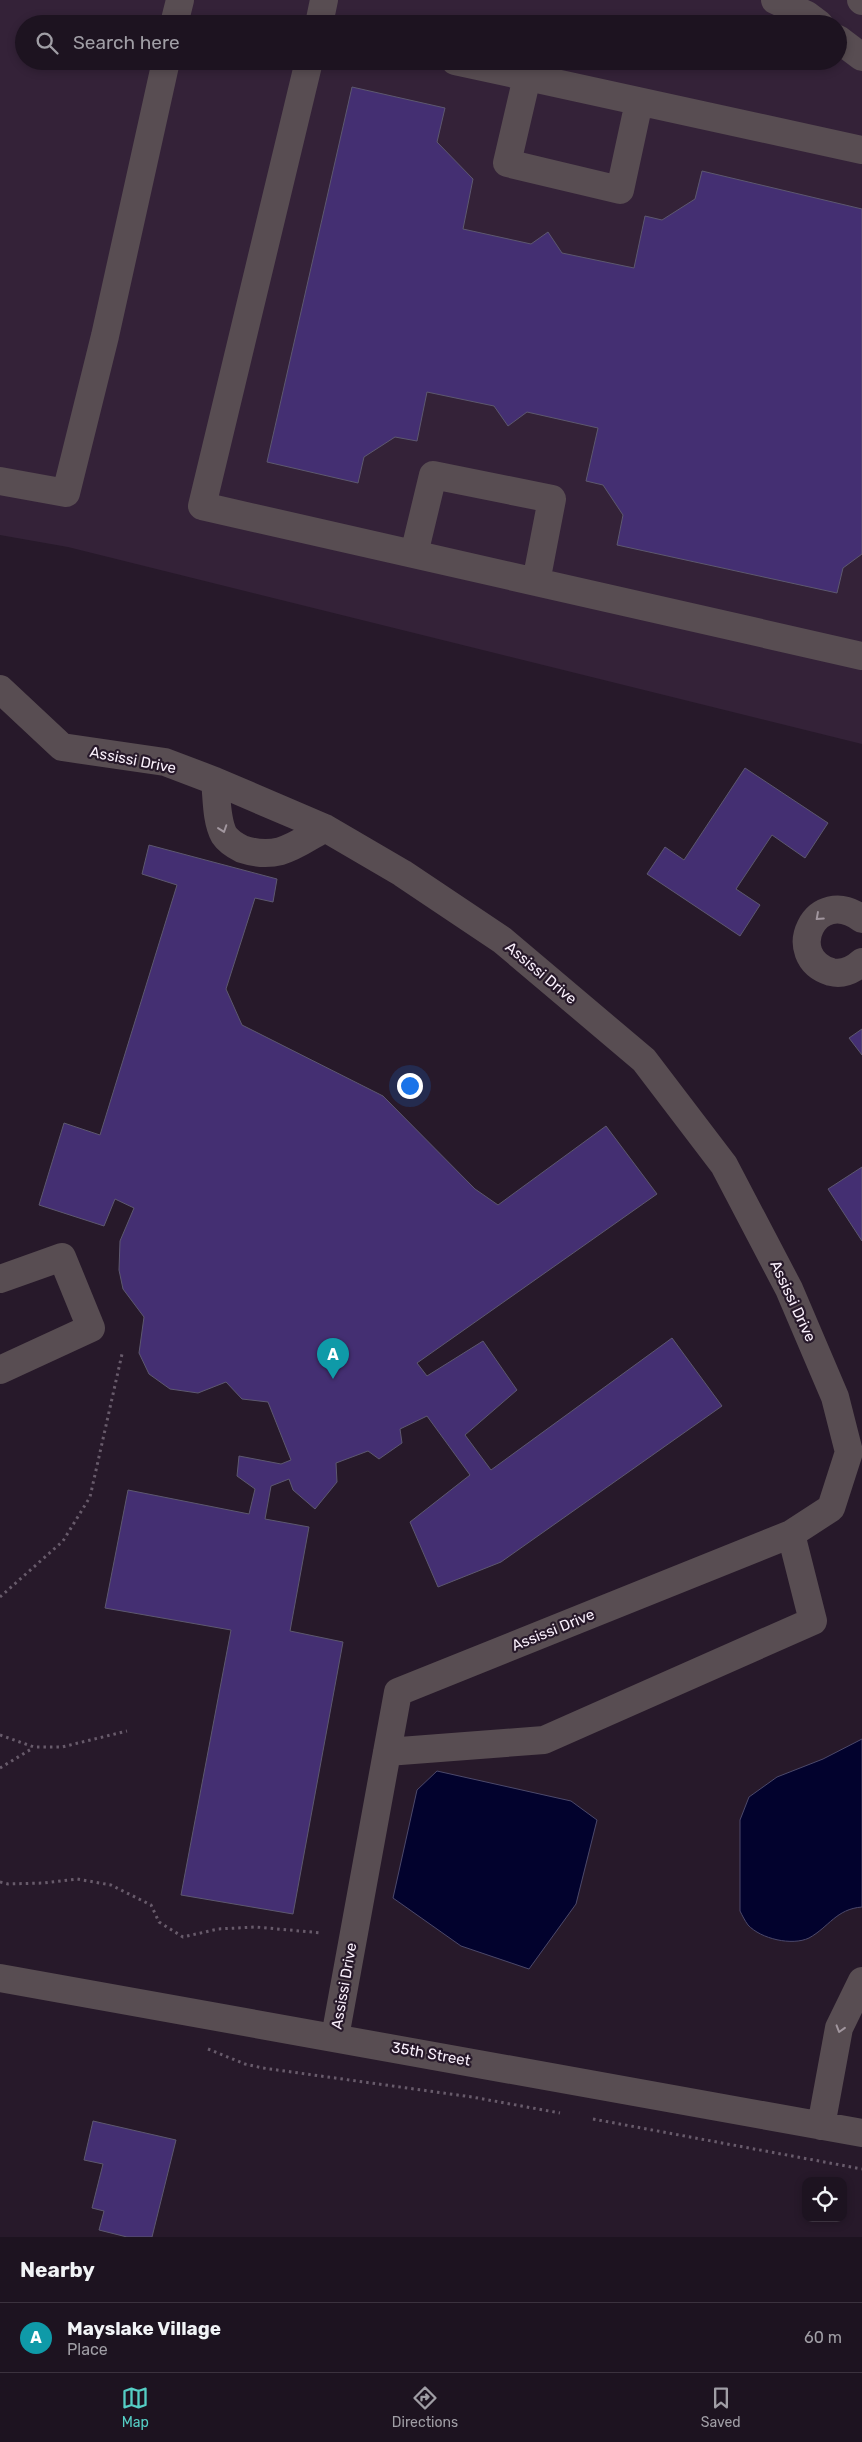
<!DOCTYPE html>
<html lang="en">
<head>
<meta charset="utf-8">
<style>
  body { margin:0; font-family:Rubik,sans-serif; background:#251c29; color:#f1f3f6 }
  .controls { position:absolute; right:15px; bottom:15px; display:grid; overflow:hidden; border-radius:10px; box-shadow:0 2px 8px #0003 }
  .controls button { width:45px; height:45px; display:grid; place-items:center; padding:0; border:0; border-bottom:1px solid #3b323e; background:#1d1320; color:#f1f3f6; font:25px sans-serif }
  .you { position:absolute; left:409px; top:1085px; width:18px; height:18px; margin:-12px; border:4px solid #fff; border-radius:50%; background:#1a73e8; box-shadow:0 0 0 8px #1a73e833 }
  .badge { display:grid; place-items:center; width:32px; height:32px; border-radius:50%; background:#55cec5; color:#fff; font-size:16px; font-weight:700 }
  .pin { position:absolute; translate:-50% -41px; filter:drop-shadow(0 1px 2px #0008) }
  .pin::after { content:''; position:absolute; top:26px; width:18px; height:15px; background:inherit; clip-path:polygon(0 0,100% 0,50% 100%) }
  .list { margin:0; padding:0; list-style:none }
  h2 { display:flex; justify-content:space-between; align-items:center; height:65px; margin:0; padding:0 20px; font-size:21px }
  h2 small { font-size:16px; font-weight:400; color:#a09ea5 }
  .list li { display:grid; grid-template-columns:32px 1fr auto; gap:15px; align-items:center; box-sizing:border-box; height:70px; padding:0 20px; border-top:1px solid #3b323e }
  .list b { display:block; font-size:19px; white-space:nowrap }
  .list p { margin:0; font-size:16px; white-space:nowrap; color:#a09ea5 }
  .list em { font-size:16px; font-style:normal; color:#a09ea5 }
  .icon { flex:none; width:28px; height:28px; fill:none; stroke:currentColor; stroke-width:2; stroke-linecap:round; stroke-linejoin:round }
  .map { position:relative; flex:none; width:862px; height:2237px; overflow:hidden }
  .search { position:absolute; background:#1d1320; box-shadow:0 2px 8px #0003; left:15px; right:15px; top:15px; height:55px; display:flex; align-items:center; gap:12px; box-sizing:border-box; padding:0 18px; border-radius:28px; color:#a09ea5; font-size:19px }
  .sheet { height:135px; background:#1d1320 }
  nav { display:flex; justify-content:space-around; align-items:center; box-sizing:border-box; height:70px; border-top:1px solid #3b323e; background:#1d1320; font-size:14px; color:#a09ea5 }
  nav a { display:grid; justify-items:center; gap:2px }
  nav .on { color:#55cec5 }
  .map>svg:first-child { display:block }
</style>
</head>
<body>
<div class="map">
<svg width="862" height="2237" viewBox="0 0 862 2237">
  <rect width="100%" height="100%" fill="#27192a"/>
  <path fill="#342238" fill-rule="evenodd" d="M 0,0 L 862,0 L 862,744 L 68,547 L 0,535 ZM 24,24 L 838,24 L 838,61 L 24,61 Z"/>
  <path fill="#02022d" stroke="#4c496b" d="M 862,1739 L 862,1907 C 836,1909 829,1927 809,1938 C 792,1946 761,1939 748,1925 C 745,1921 742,1915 740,1911 L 740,1820 L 749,1797 L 777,1777 L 823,1759 Z
    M 437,1771 L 571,1801 L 597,1820 L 576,1904 L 529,1969 L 461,1946 L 393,1898 L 417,1790 Z"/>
  <path fill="#442f72" stroke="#5d586f" d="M 352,87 L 445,108 L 437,142 L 473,179 L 463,229 L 531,244 L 548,232 L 562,253 L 634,268 L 645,216 L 662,220 L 695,199 L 702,171 L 862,209 L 862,554 L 843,568 L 837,593 L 617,545 L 623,515 L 603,485 L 586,481 L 598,428 L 527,412 L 508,426 L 494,406 L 427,392 L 417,441 L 395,437 L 364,457 L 358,483 L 267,462 Z
    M 745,768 L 828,823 L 805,858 L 772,835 L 736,889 L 760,905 L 740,936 L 647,874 L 665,847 L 684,860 Z
    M 149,845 L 277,879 L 273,902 L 255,898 L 226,989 L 242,1025 L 383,1096 L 475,1189 L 498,1205 L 606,1126 L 657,1194 L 417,1363 L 427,1376 L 483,1341 L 517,1390 L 465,1435 L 491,1470 L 672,1338 L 722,1406 L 501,1562 L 438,1587 L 410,1522 L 470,1475 L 427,1416 L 400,1429 L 402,1443 L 379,1459 L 368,1451 L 336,1463 L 337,1482 L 315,1509 L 293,1490 L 289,1479 L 271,1486 L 265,1519 L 309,1527 L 290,1631 L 343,1642 L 293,1914 L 181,1895 L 231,1630 L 105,1608 L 128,1490 L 249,1514 L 255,1489 L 237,1476 L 239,1456 L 281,1464 L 291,1460 L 268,1402 L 242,1399 L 226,1382 L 198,1393 L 170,1389 L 149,1374 L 139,1353 L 144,1317 L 123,1289 L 119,1270 L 120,1241 L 134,1208 L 115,1199 L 104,1226 L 39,1205 L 64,1123 L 100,1135 L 177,885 L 142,874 Z
    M 862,1029 L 862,1055 L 849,1038 Z
    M 862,1167 L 862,1241 L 828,1189 Z
    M 93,2121 L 176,2140 L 152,2237 L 127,2237 L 99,2230 L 104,2211 L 92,2208 L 103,2164 L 84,2160 Z"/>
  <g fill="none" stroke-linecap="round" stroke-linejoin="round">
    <path stroke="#685b6b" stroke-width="3" stroke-dasharray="2.5 4" stroke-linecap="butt" d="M 0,1597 L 63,1541 L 90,1497 L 122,1354
      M 0,1735 L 34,1747 L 62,1747 L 127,1731
      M 0,1768 L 33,1748
      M 0,1882 L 8,1884 L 44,1883 L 77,1879 L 111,1885 L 151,1905 L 159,1922 L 183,1937 L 218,1929 L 256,1927 L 322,1933
      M 208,2049 L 245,2064 L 263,2068 L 472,2097 L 560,2113
      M 593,2119 L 862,2169"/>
    <path stroke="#584d52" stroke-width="28" d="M 775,0 L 807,15 L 819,24
      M 861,0 L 862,1
      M 174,24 L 180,0
      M 319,24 L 324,0
      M 838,39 L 862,57
      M 309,61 L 202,506 L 862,656
      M 455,61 L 862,150
      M 527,77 L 507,163 L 620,190 L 639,102
      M 0,481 L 66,493 L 105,336 L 166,61
      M 414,554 L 433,475 L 552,499 L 536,582
      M 0,689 L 62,747 L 165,762 L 215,781 L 325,828 L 402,873 L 502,940 L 644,1060 L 724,1165 L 789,1289 L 835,1397 L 849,1452 L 831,1508 L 791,1534 L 398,1692 L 335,2037
      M 215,781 C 217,798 216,820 224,835 C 228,841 236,846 242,849 C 278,861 295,845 325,828
      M 862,919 C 815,884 782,957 831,972 C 843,975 853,970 862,962
      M 0,1279 L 62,1257 L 91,1328 L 0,1370
      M 387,1752 L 544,1740 L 813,1621 L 791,1534
      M 0,1978 L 862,2133
      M 821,2126 L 839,2028 L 862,1981"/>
  </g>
  <defs><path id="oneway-chevron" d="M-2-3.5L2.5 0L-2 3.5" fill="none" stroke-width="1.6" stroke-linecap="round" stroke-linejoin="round" transform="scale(1.25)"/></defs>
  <g stroke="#a1969e">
    <use href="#oneway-chevron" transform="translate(223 829) rotate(71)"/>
    <use href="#oneway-chevron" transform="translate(819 917) rotate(138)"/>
    <use href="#oneway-chevron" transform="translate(840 2029) rotate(107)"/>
  </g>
  <g text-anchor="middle" stroke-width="4.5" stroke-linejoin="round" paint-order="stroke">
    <g font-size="15" fill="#faf0fc" stroke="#27192a">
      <text transform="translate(133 760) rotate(11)" y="5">Assissi Drive</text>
      <text transform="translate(541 973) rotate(40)" y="5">Assissi Drive</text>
      <text transform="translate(793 1301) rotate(65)" y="5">Assissi Drive</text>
      <text transform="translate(553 1630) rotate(-22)" y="5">Assissi Drive</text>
      <text transform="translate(344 1986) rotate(-80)" y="5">Assissi Drive</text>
      <text transform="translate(431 2054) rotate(10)" y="5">35th Street</text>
    </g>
  </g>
</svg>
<div class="controls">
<button><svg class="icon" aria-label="locate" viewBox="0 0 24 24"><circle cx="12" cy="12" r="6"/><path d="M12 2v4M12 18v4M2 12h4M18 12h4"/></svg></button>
</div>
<div class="you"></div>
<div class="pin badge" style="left:333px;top:1379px;background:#0f9aa8">A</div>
<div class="search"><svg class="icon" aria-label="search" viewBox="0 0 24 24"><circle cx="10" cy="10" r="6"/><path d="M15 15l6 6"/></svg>Search here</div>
</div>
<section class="sheet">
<h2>Nearby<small></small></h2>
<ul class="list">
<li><span class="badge" style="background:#0f9aa8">A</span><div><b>Mayslake Village</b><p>Place</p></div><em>60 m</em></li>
</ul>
</section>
<nav>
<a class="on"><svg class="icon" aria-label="map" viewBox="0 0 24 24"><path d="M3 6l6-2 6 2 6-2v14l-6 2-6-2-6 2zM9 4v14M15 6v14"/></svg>Map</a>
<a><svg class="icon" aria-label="directions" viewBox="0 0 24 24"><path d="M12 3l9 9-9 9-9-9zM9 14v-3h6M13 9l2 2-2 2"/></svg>Directions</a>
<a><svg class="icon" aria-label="saved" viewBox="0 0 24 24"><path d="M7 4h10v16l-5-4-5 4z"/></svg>Saved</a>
</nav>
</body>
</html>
